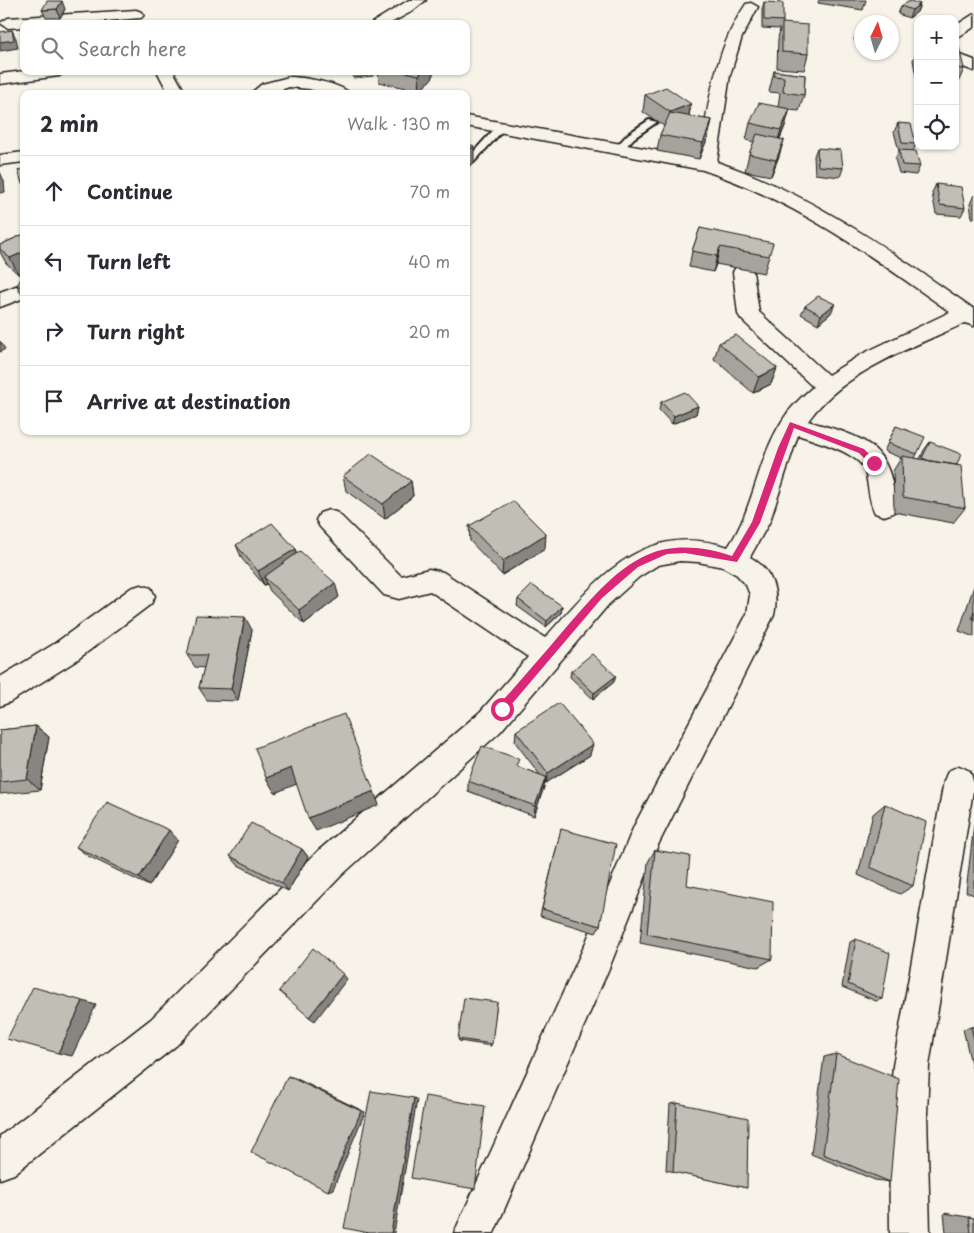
<!DOCTYPE html>
<html lang="en">
<head>
<meta charset="utf-8">
<style>
  body { margin:0; font-family:"Playpen Sans",sans-serif; background:#f7f7f7; color:#2b2b33 }
  .controls { position:absolute; right:15px; top:15px; display:grid; overflow:hidden; border-radius:10px; box-shadow:0 1px 4px #0004 }
  .controls button { width:45px; height:45px; display:grid; place-items:center; padding:0; border:0; border-bottom:1px solid #e1e1e2; background:#fff; color:#2b2b33; font:25px sans-serif }
  .compass { position:absolute; left:854px; top:15px; width:45px; height:45px; border-radius:50%; background:#fff; box-shadow:0 1px 4px #0004; rotate:5deg }
  .stop { position:absolute; width:15px; height:15px; margin:-11px; border:4px solid #db2777; border-radius:50%; background:#fff }
  .stop.end { background:#db2777; border-color:#fff; box-shadow:0 1px 5px #0008 }
  .list { margin:0; padding:0; list-style:none }
  h2 { display:flex; justify-content:space-between; align-items:center; height:65px; margin:0; padding:0 20px; font-size:21px }
  h2 small { font-size:16px; font-weight:400; color:#7c7c81 }
  .list li { display:grid; grid-template-columns:32px 1fr auto; gap:15px; align-items:center; box-sizing:border-box; height:70px; padding:0 20px; border-top:1px solid #e1e1e2 }
  .list b { display:block; font-size:19px; white-space:nowrap }
  .list em { font-size:16px; font-style:normal; color:#7c7c81 }
  .icon { flex:none; width:28px; height:28px; fill:none; stroke:currentColor; stroke-width:2; stroke-linecap:round; stroke-linejoin:round }
  .map { position:relative; flex:none; width:974px; height:1233px; overflow:hidden }
  .search { position:absolute; background:#fff; box-shadow:0 1px 4px #0004; left:20px; top:20px; width:450px; height:55px; display:flex; align-items:center; gap:12px; box-sizing:border-box; padding:0 18px; border-radius:10px; color:#7c7c81; font-size:19px }
  .panel { position:absolute; background:#fff; box-shadow:0 1px 4px #0004; left:20px; top:90px; width:450px; height:345px; border-radius:10px }
  .map>svg:first-child { display:block }
</style>
</head>
<body>
<div class="map">
<svg width="974" height="1233" viewBox="0 0 974 1233">
  <rect width="100%" height="100%" fill="#f7f3e8"/>
  <filter id="ink" filterUnits="userSpaceOnUse"><feTurbulence type="fractalNoise" baseFrequency=".02" numOctaves="2"/><feDisplacementMap in="SourceGraphic" scale="10" xChannelSelector="R" yChannelSelector="G"/><feConvolveMatrix kernelMatrix="1 2 1 2 8 2 1 2 1" color-interpolation-filters="sRGB"/></filter>
  <g filter="url(#ink)">
    <g fill="none" stroke-linecap="round" stroke-linejoin="round">
      <g stroke="#1c1c1c" stroke-width="4">
        <path id="lane" d="M 649,120 L 657,122 L 634,138 L 621,152 L 615,152 L 615,148 L 628,134 Z
          M 498,125 L 506,127 L 474,162 L 468,162 L 468,158 Z"/>
      </g>
      <g stroke="#1c1c1c" stroke-width="3">
        <path id="street" d="M 409,0 L 426,0 L 411,12 L 389,24 L 370,24 Z
          M 751,3 L 758,7 L 742,37 L 730,75 L 717,162 C 812,194 892,252 974,309 L 974,326 L 965,323 C 912,348 843,371 808,421 C 849,434 885,438 893,487 C 895,497 898,504 893,513 L 884,516 L 875,513 C 868,500 869,485 865,471 C 860,453 816,441 798,435 L 770,521 L 750,557 C 772,569 779,592 774,615 L 658,845 L 610,966 L 494,1233 L 454,1233 L 586,942 L 634,826 L 747,614 L 750,595 L 746,585 L 737,575 L 723,567 L 698,562 L 680,561 L 658,565 L 639,577 L 609,604 L 500,732 L 342,875 L 177,1045 L 14,1174 L 0,1179 L 0,1136 L 151,1019 L 318,851 L 480,712 L 528,657 L 430,591 L 399,599 L 384,595 L 320,527 L 316,520 L 320,513 L 329,510 L 338,513 L 401,576 L 429,569 L 443,572 L 545,638 C 597,580 642,520 728,547 C 754,509 757,460 782,421 C 790,408 801,397 813,387 L 741,319 L 738,314 L 733,272 L 736,267 L 743,266 L 750,267 L 753,272 L 759,312 L 828,375 L 862,354 L 950,312 C 870,255 798,202 703,170 L 466,126 L 466,116 L 699,158 C 709,104 714,50 746,4 Z
          M 136,10 L 141,12 L 144,15 L 141,18 L 69,24 L 24,24 L 24,27 L 8,28 L 0,23 L 8,18 Z
          M 974,14 L 974,27 L 955,39 L 955,26 Z
          M 955,53 L 974,60 L 974,71 L 955,64 Z
          M 24,71 L 67,71 L 59,76 L 0,84 L 0,74 Z
          M 157,71 L 173,71 L 186,94 L 169,94 Z
          M 289,77 C 302,77 342,83 350,94 L 325,94 L 309,89 L 289,87 L 270,94 L 250,94 L 262,84 Z
          M 24,152 L 24,162 L 0,165 L 0,155 Z
          M 24,283 L 24,298 L 0,307 L 0,292 Z
          M 141,585 L 151,588 L 155,596 L 151,604 L 74,662 L 10,702 L 0,706 L 0,677 L 54,644 L 131,588 Z
          M 959,766 L 970,771 L 974,784 L 929,1066 L 927,1113 L 930,1233 L 890,1233 L 889,1113 L 893,1066 L 944,781 L 948,771 Z"/>
      </g>
      <use href="#lane" fill="#f7f3e8" fill-rule="evenodd"/>
      <use href="#street" fill="#f7f3e8" fill-rule="evenodd"/>
    </g>
    <path fill="#a5a39c" stroke="#1c1c1c" d="M 819,0 L 866,0 L 863,10 L 818,3 Z
      M 764,2 L 783,21 L 783,23 L 808,54 L 804,70 L 777,68 L 778,39 L 780,29 L 762,28 L 762,10 Z
      M 920,4 L 917,12 L 909,18 L 898,14 L 901,6 Z
      M 65,9 L 60,18 L 46,18 L 42,10 Z
      M 862,28 L 862,43 L 854,40 L 857,32 Z
      M 955,47 L 964,69 L 957,85 L 955,85 Z
      M 918,49 L 918,82 L 917,82 L 913,60 Z
      M 352,71 L 373,71 L 373,76 L 353,78 Z
      M 378,71 L 433,71 L 433,77 L 420,91 L 379,82 Z
      M 774,71 L 805,75 L 804,95 L 799,111 L 789,110 L 785,126 L 780,139 L 779,156 L 771,176 L 745,171 L 749,154 L 754,142 L 746,140 L 750,123 L 778,107 L 780,93 L 769,92 Z
      M 645,95 L 691,104 L 689,116 L 712,120 L 708,137 L 699,159 L 657,151 L 660,135 L 664,126 L 643,112 Z
      M 898,123 L 916,144 L 913,151 L 920,166 L 916,175 L 899,173 L 895,159 L 899,151 L 894,132 Z
      M 817,148 L 843,168 L 840,177 L 815,174 L 814,156 Z
      M 936,184 L 965,208 L 961,216 L 936,214 L 932,193 Z
      M 974,195 L 974,218 L 972,218 L 970,204 Z
      M 700,228 L 769,256 L 764,273 L 716,264 L 713,272 L 689,267 L 692,251 Z
      M 24,234 L 24,273 L 19,275 L 6,263 L 0,252 L 0,245 Z
      M 24,276 L 24,298 L 17,286 Z
      M 805,306 L 831,313 L 818,324 L 801,314 Z
      M 719,343 L 777,368 L 771,384 L 753,393 L 714,359 Z
      M 661,402 L 698,406 L 696,414 L 672,424 L 659,410 Z
      M 896,426 L 917,454 L 915,458 L 920,459 L 924,450 L 930,442 L 957,465 L 965,508 L 953,523 L 894,512 L 893,471 L 901,458 L 884,451 Z
      M 343,476 L 411,481 L 413,496 L 385,519 L 346,491 Z
      M 469,526 L 545,549 L 502,575 L 470,541 Z
      M 236,545 L 296,549 L 297,553 L 339,597 L 304,624 L 270,591 L 267,584 L 264,585 L 242,559 Z
      M 974,586 L 974,637 L 959,631 Z
      M 518,599 L 562,606 L 561,613 L 546,627 L 517,606 Z
      M 252,630 L 238,701 L 207,700 L 199,688 L 204,668 L 195,667 L 187,655 Z
      M 571,671 L 614,682 L 593,699 L 570,677 Z
      M 36,726 L 49,737 L 40,790 L 0,794 L 0,730 Z
      M 516,731 L 590,755 L 546,783 L 545,782 L 544,787 L 534,816 L 468,791 L 468,781 L 518,767 L 540,775 L 515,742 Z
      M 885,804 L 913,886 L 900,894 L 858,875 L 873,814 Z
      M 974,824 L 974,895 L 966,892 Z
      M 561,829 L 600,926 L 596,933 L 540,916 Z
      M 178,840 L 149,886 L 88,856 L 76,847 Z
      M 302,849 L 308,857 L 288,891 L 238,865 L 230,856 Z
      M 655,850 L 687,885 L 772,959 L 758,967 L 640,943 L 648,862 Z
      M 856,939 L 882,999 L 876,1001 L 842,987 L 850,942 Z
      M 497,1002 L 491,1046 L 459,1041 L 458,1039 Z
      M 971,1027 L 974,1027 L 974,1068 L 972,1068 L 963,1029 Z
      M 836,1054 L 890,1182 L 875,1180 L 811,1154 L 824,1057 Z
      M 677,1103 L 747,1188 L 666,1170 L 670,1104 Z
      M 944,1213 L 974,1218 L 974,1233 L 946,1233 Z"/>
    <path fill="#86857f" stroke="#1c1c1c" d="M 62,1 L 65,9 L 60,18 L 57,9 Z
      M 920,4 L 917,12 L 909,18 L 912,10 Z
      M 12,30 L 16,38 L 18,48 L 0,51 L 0,42 Z
      M 422,71 L 433,71 L 433,77 L 420,91 L 419,75 Z
      M 691,104 L 688,120 L 667,128 L 670,112 Z
      M 790,109 L 785,126 L 776,146 L 781,130 Z
      M 712,120 L 708,137 L 699,159 L 703,143 Z
      M 784,140 L 779,156 L 771,176 L 776,160 Z
      M 474,146 L 474,163 L 466,168 L 466,152 Z
      M 0,172 L 4,181 L 5,192 L 0,193 Z
      M 720,247 L 716,264 L 713,272 L 717,256 Z
      M 24,252 L 24,273 L 19,275 L 10,258 Z
      M 835,304 L 831,313 L 818,324 L 821,315 Z
      M 0,341 L 5,349 L 0,352 Z
      M 777,368 L 771,384 L 753,393 L 759,377 Z
      M 698,406 L 696,414 L 672,424 L 674,416 Z
      M 411,481 L 413,496 L 385,519 L 383,504 Z
      M 546,534 L 545,549 L 502,575 L 503,561 Z
      M 296,549 L 300,563 L 264,577 L 267,584 L 264,585 L 258,571 Z
      M 335,583 L 339,597 L 304,624 L 299,610 Z
      M 562,606 L 561,613 L 546,627 L 547,621 Z
      M 245,617 L 252,630 L 238,701 L 231,689 Z
      M 616,676 L 614,682 L 593,699 L 594,693 Z
      M 36,726 L 49,737 L 40,790 L 27,779 Z
      M 593,744 L 590,755 L 546,783 L 548,773 Z
      M 291,768 L 299,783 L 275,793 L 266,778 Z
      M 546,777 L 544,787 L 534,816 L 535,806 Z
      M 374,791 L 379,805 L 316,831 L 308,818 Z
      M 169,830 L 178,840 L 149,886 L 139,878 Z
      M 302,849 L 308,857 L 288,891 L 282,883 Z
      M 343,974 L 347,979 L 315,1021 L 309,1017 Z
      M 83,1001 L 96,1005 L 72,1056 L 58,1053 Z
      M 288,1076 L 295,1078 L 365,1112 L 333,1189 L 328,1191 Z
      M 414,1098 L 417,1100 L 394,1233 L 391,1233 Z"/>
    <path fill="#c0beb5" stroke="#1c1c1c" d="M 47,1 L 62,1 L 57,9 L 42,10 Z
      M 910,1 L 920,4 L 912,10 L 901,6 Z
      M 764,2 L 783,3 L 783,21 L 764,20 Z
      M 782,23 L 808,25 L 808,54 L 782,52 Z
      M 862,28 L 862,34 L 857,32 Z
      M 12,30 L 14,40 L 0,42 L 0,32 Z
      M 955,47 L 959,47 L 964,69 L 955,68 Z
      M 401,71 L 422,71 L 419,75 Z
      M 774,71 L 805,75 L 804,95 L 783,92 L 784,77 L 774,76 Z
      M 666,87 L 691,104 L 670,112 L 645,95 Z
      M 759,103 L 790,109 L 781,130 L 750,123 Z
      M 670,113 L 712,120 L 703,143 L 660,135 Z
      M 898,123 L 911,124 L 916,144 L 902,143 Z
      M 757,134 L 784,140 L 776,160 L 749,154 Z
      M 466,143 L 474,146 L 466,152 Z
      M 817,148 L 841,150 L 843,168 L 818,166 Z
      M 899,150 L 916,151 L 920,166 L 902,165 Z
      M 24,169 L 24,184 L 22,184 L 18,170 Z
      M 936,184 L 961,187 L 965,208 L 940,205 Z
      M 700,228 L 773,243 L 769,256 L 720,247 L 717,256 L 692,251 Z
      M 24,234 L 24,252 L 10,258 L 0,249 L 0,245 Z
      M 22,276 L 24,276 L 24,286 L 17,286 Z
      M 818,296 L 835,304 L 821,315 L 805,306 Z
      M 736,335 L 777,368 L 759,377 L 719,343 Z
      M 685,392 L 698,406 L 674,416 L 661,402 Z
      M 896,426 L 925,437 L 917,454 L 888,443 Z
      M 930,442 L 961,454 L 957,465 L 930,461 L 922,458 Z
      M 371,454 L 411,481 L 383,504 L 343,476 Z
      M 902,456 L 961,466 L 965,508 L 903,497 Z
      M 513,501 L 546,534 L 503,561 L 469,526 Z
      M 272,523 L 296,549 L 258,571 L 236,545 Z
      M 300,551 L 335,583 L 299,610 L 264,577 Z
      M 532,585 L 562,606 L 547,621 L 518,599 Z
      M 974,611 L 974,619 L 972,618 Z
      M 196,615 L 245,617 L 231,689 L 199,688 L 207,655 L 187,655 Z
      M 592,654 L 616,676 L 594,693 L 571,671 Z
      M 559,703 L 593,744 L 548,773 L 516,731 Z
      M 344,714 L 374,791 L 308,818 L 291,768 L 266,778 L 255,748 Z
      M 36,726 L 27,779 L 0,782 L 0,730 Z
      M 482,746 L 519,759 L 516,766 L 546,777 L 535,806 L 468,781 Z
      M 107,802 L 169,830 L 139,878 L 76,847 Z
      M 885,804 L 926,822 L 913,886 L 870,867 Z
      M 251,823 L 302,849 L 282,883 L 230,856 Z
      M 561,829 L 616,844 L 600,926 L 542,909 Z
      M 655,850 L 690,856 L 687,885 L 773,902 L 772,959 L 647,934 Z
      M 856,939 L 890,953 L 882,999 L 848,984 Z
      M 313,948 L 343,974 L 309,1017 L 279,991 Z
      M 33,987 L 83,1001 L 58,1053 L 7,1039 Z
      M 464,998 L 497,1002 L 492,1044 L 458,1039 Z
      M 971,1027 L 974,1027 L 974,1039 Z
      M 836,1054 L 899,1079 L 890,1182 L 823,1154 Z
      M 288,1076 L 361,1111 L 328,1191 L 251,1152 Z
      M 371,1091 L 414,1098 L 391,1233 L 369,1233 L 344,1228 Z
      M 425,1096 L 485,1106 L 475,1189 L 411,1178 Z
      M 677,1103 L 748,1118 L 747,1188 L 673,1172 Z
      M 969,1217 L 974,1218 L 974,1233 L 971,1233 Z"/>
  </g>
  <path fill="#db2777" d="M 790,422 L 864,449 L 878,463 L 871,465 L 859,453 L 794,428 L 760,523 L 737,562 L 685,553 L 667,554 L 638,567 L 602,598 L 505,712 L 498,712 L 498,706 C 520,681 542,656 563,631 C 587,604 613,570 647,555 C 673,543 706,547 732,556 L 752,522 L 778,448 Z"/>
</svg>
<div class="controls">
<button>+</button>
<button>−</button>
<button><svg class="icon" aria-label="locate" viewBox="0 0 24 24"><circle cx="12" cy="12" r="6"/><path d="M12 2v4M12 18v4M2 12h4M18 12h4"/></svg></button>
</div>
<svg class="compass" viewBox="-18 -18 36 36"><path d="M0-13l5 13h-10z" fill="#e53935"/><path d="M0 13l5-13h-10z" fill="#7c7c81"/></svg>
<div class="stop" style="left:502px;top:709px"></div>
<div class="stop end" style="left:874px;top:463px"></div>
<div class="search"><svg class="icon" aria-label="search" viewBox="0 0 24 24"><circle cx="10" cy="10" r="6"/><path d="M15 15l6 6"/></svg>Search here</div>
<section class="panel">
<h2>2 min<small>Walk · 130 m</small></h2>
<ul class="list">
<li><svg class="icon" aria-label="ahead" viewBox="0 0 24 24"><path d="M12 20V5M6 11l6-6 6 6"/></svg><div><b>Continue</b></div><em>70 m</em></li>
<li><svg class="icon" aria-label="left" viewBox="0 0 24 24"><path d="M17 20v-9H6M10 6l-5 5 5 5"/></svg><div><b>Turn left</b></div><em>40 m</em></li>
<li><svg class="icon" aria-label="right" viewBox="0 0 24 24"><path d="M7 20v-9h11M14 6l5 5-5 5"/></svg><div><b>Turn right</b></div><em>20 m</em></li>
<li><svg class="icon" aria-label="arrive" viewBox="0 0 24 24"><path d="M6 21V4h12l-3 4 3 4H6"/></svg><div><b>Arrive at destination</b></div></li>
</ul>
</section>
</div>
</body>
</html>
